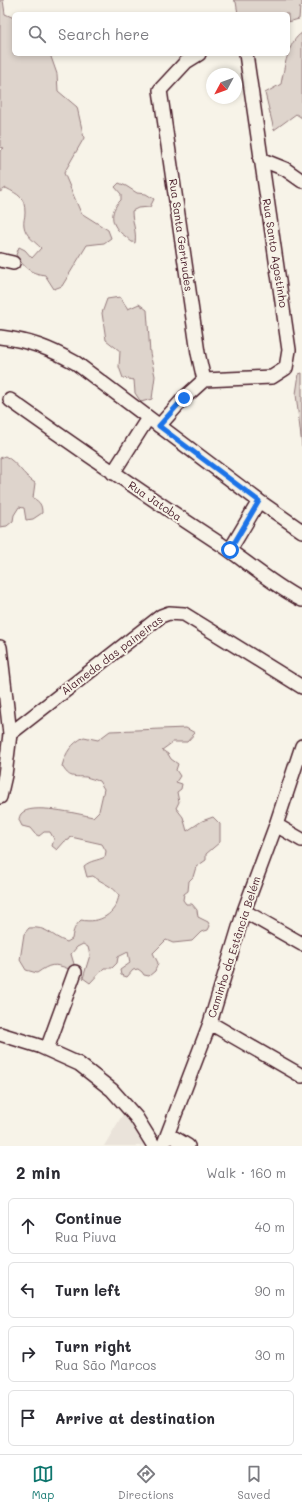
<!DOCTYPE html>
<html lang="en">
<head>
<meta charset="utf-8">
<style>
  body { margin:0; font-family:Mali,sans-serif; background:#f2f2f3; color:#2b2b33 }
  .compass { position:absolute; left:206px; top:68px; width:36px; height:36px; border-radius:50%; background:#fff; box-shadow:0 2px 6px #0003; rotate:229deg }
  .stop { position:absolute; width:12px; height:12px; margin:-9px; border:3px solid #1a73e8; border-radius:50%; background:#fff }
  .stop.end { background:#1a73e8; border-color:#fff; box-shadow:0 1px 4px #0008 }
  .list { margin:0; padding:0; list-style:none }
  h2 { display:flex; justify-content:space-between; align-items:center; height:52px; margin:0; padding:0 16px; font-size:17px }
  h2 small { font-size:13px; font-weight:400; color:#7c7c81 }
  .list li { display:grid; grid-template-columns:26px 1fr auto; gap:12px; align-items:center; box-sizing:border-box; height:56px; margin:0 8px 8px; padding:0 8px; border:1px solid #e1e1e2; border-radius:6px }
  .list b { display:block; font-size:15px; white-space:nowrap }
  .list p { margin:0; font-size:13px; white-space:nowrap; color:#7c7c81 }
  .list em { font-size:13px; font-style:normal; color:#7c7c81 }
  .icon { flex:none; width:22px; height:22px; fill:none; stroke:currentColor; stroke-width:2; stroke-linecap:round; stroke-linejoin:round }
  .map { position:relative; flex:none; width:302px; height:1146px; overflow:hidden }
  .search { position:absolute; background:#fff; box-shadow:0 2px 6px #0003; left:12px; right:12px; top:12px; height:44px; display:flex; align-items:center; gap:10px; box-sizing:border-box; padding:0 14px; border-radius:6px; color:#7c7c81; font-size:15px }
  .sheet { height:308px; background:#fff }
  nav { display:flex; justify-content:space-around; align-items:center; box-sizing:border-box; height:56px; border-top:1px solid #e1e1e2; background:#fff; font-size:11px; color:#7c7c81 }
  nav a { display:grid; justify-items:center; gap:2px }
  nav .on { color:#0f766e }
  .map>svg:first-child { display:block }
</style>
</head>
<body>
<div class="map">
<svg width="302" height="1146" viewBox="0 0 302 1146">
  <rect width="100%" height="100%" fill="#f7f3e8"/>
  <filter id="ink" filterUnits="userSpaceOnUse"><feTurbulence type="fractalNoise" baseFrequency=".025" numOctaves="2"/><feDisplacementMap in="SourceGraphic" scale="8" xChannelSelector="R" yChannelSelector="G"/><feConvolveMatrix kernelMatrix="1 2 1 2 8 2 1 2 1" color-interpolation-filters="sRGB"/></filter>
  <g filter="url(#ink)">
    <path fill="#eae3da" d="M 123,1114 L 134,1124 L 144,1146 L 104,1146 Z"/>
    <path fill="#ded4cc" stroke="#947a7c" d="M 0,0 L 3,0 L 5,14 L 14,18 L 14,54 L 50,54 L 57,74 L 58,91 L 77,107 L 84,138 L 64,173 L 81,213 L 108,230 L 111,238 L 104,243 L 87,245 L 62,286 L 54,289 L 45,275 C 29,273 25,268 16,255 L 19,247 L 25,250 L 32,258 L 41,248 C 35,242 25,235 24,226 C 23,222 25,217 25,213 C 25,197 19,195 6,188 L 0,192 L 0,151 L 4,148 L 0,147 Z
      M 233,0 L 302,0 L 302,5 L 300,7 L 299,19 L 288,22 L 288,14 L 238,14 L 236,2 Z
      M 302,33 L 302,118 L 296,114 L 274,130 L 265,93 L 281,84 C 284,69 288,41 302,33 Z
      M 119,183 L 126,186 L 137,193 L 146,194 L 154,199 L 150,207 L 138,208 L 132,211 C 132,222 137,232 135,243 C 130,242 129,239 125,236 C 111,227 108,212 121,200 L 121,194 L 115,187 Z
      M 120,297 L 128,309 L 139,304 L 147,310 L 150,353 L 155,376 L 152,399 L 141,402 L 135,393 L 134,380 L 123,378 L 119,367 L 120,351 L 106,340 L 102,313 L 107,299 Z
      M 302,373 L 302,446 L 296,394 L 299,374 Z
      M 5,456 C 17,462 23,475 35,483 L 33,498 C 40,502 42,505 42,513 L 33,519 L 26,520 L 24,508 L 19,507 L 14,515 L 13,521 L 7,526 L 0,527 L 0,458 Z
      M 186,728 L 195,733 L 187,742 L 173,742 L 162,750 L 168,754 L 171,759 L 178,764 L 176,770 L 180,776 L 176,782 L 182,784 L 181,789 L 177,792 L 179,802 L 176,808 L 183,817 L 187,831 L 202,821 L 213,817 L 220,824 L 220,842 L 206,854 L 206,860 L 196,867 L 193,877 L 189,881 L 188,891 L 184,894 L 183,900 L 186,904 L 192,904 L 197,910 L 198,917 L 208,922 L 210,926 L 208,930 L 201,932 L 192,941 L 173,943 L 166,940 L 153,953 L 158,963 L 155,971 L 149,976 L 144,975 L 142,972 L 138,969 L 133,970 L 127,977 L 121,975 L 120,970 L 130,963 L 128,952 L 118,957 L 117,963 L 112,968 L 104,968 L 90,983 L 83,978 L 90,955 L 88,947 L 83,944 L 77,947 L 71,954 L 74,964 L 69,969 C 54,963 50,964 37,973 L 26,970 L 20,960 L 24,934 L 29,928 C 48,926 50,936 67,942 L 72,939 C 73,930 75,926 81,920 C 100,924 116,914 119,895 C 113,886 102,883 93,876 L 87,877 L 84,866 C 91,860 97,861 105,857 L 106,851 L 102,844 L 71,837 L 69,840 L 65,841 L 57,850 L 52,846 L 54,839 L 50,832 L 44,832 L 39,836 L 35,834 L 30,828 L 22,826 L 19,820 C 19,818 20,815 21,814 C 30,802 79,814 93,817 L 99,811 L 104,789 L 99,781 C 95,780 90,778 86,777 C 73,776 70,779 62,766 C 66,752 71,744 84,737 L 98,740 L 110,731 Z"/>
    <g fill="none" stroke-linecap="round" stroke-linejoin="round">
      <g stroke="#4a1f2b" stroke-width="16">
        <path id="minor" d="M 199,54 L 186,62 L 160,90 L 198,353 L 204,380
          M 260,159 L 285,169 L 302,181
          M 0,260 L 13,263
          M 0,337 C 31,341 49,348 76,363 L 259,501 L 302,531
          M 204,380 L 272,377 L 286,368 L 289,350 L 246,54
          M 10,400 C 80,450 150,498 222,545 C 248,563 273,585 302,600
          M 159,426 L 184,398 L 204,380
          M 113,473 L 148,418
          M 230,550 L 259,501
          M 0,647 L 10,734 L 5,775 L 0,797
          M 10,734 L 161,616 L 169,613 L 184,614 L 302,687
          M 276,825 L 302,840
          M 244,911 L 302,944
          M 210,1023 L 302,1076
          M 0,1034 L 39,1046 L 79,1064 L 112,1090 L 136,1117 L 154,1146
          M 47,1049 L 75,972
          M 168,1134 L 188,1146
          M 163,1146 L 210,1023 L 244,911 L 276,825 L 302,746"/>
      </g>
      <use href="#minor" stroke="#f7f3e8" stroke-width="13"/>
    </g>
  </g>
  <g fill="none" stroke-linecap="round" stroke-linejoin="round" filter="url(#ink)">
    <path stroke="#1a73e8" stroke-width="5" d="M 184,398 L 159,426 L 259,501 L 230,550"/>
  </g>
  <g text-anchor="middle" stroke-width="4" stroke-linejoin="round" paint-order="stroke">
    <g font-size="11" fill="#4a1f2b" stroke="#f7f3e8">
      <text transform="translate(181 235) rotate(82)" y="4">Rua Santa Gertrudes</text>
      <text transform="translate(275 253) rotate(81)" y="4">Rua Santo Agostinho</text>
      <text transform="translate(155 501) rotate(34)" y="4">Rua Jatoba</text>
      <text transform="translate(112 655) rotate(-37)" y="4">Alameda das paineiras</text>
      <text transform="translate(234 947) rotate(-72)" y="4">Caminho da Estância Belém</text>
    </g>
  </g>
</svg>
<svg class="compass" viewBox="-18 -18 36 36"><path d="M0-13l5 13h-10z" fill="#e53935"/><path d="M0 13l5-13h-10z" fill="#7c7c81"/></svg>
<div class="stop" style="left:230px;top:550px"></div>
<div class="stop end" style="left:184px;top:398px"></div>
<div class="search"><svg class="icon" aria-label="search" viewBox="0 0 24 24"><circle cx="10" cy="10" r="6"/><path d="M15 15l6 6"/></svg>Search here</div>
</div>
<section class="sheet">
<h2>2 min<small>Walk · 160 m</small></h2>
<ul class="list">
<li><svg class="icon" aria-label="ahead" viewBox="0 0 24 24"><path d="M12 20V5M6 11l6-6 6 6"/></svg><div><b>Continue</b><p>Rua Piuva</p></div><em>40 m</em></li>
<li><svg class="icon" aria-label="left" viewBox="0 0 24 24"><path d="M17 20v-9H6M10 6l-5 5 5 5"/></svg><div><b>Turn left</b></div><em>90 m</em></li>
<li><svg class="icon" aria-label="right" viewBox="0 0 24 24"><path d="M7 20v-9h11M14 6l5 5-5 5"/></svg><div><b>Turn right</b><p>Rua São Marcos</p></div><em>30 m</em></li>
<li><svg class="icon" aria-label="arrive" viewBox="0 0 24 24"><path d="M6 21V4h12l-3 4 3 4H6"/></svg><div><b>Arrive at destination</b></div></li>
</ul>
</section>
<nav>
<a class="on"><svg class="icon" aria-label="map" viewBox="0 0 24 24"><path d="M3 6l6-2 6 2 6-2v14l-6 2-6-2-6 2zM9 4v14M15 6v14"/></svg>Map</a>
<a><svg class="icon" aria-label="directions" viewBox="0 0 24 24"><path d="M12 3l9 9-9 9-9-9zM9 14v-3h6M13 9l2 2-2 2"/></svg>Directions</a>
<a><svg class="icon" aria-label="saved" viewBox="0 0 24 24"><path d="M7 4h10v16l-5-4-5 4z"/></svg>Saved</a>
</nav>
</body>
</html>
